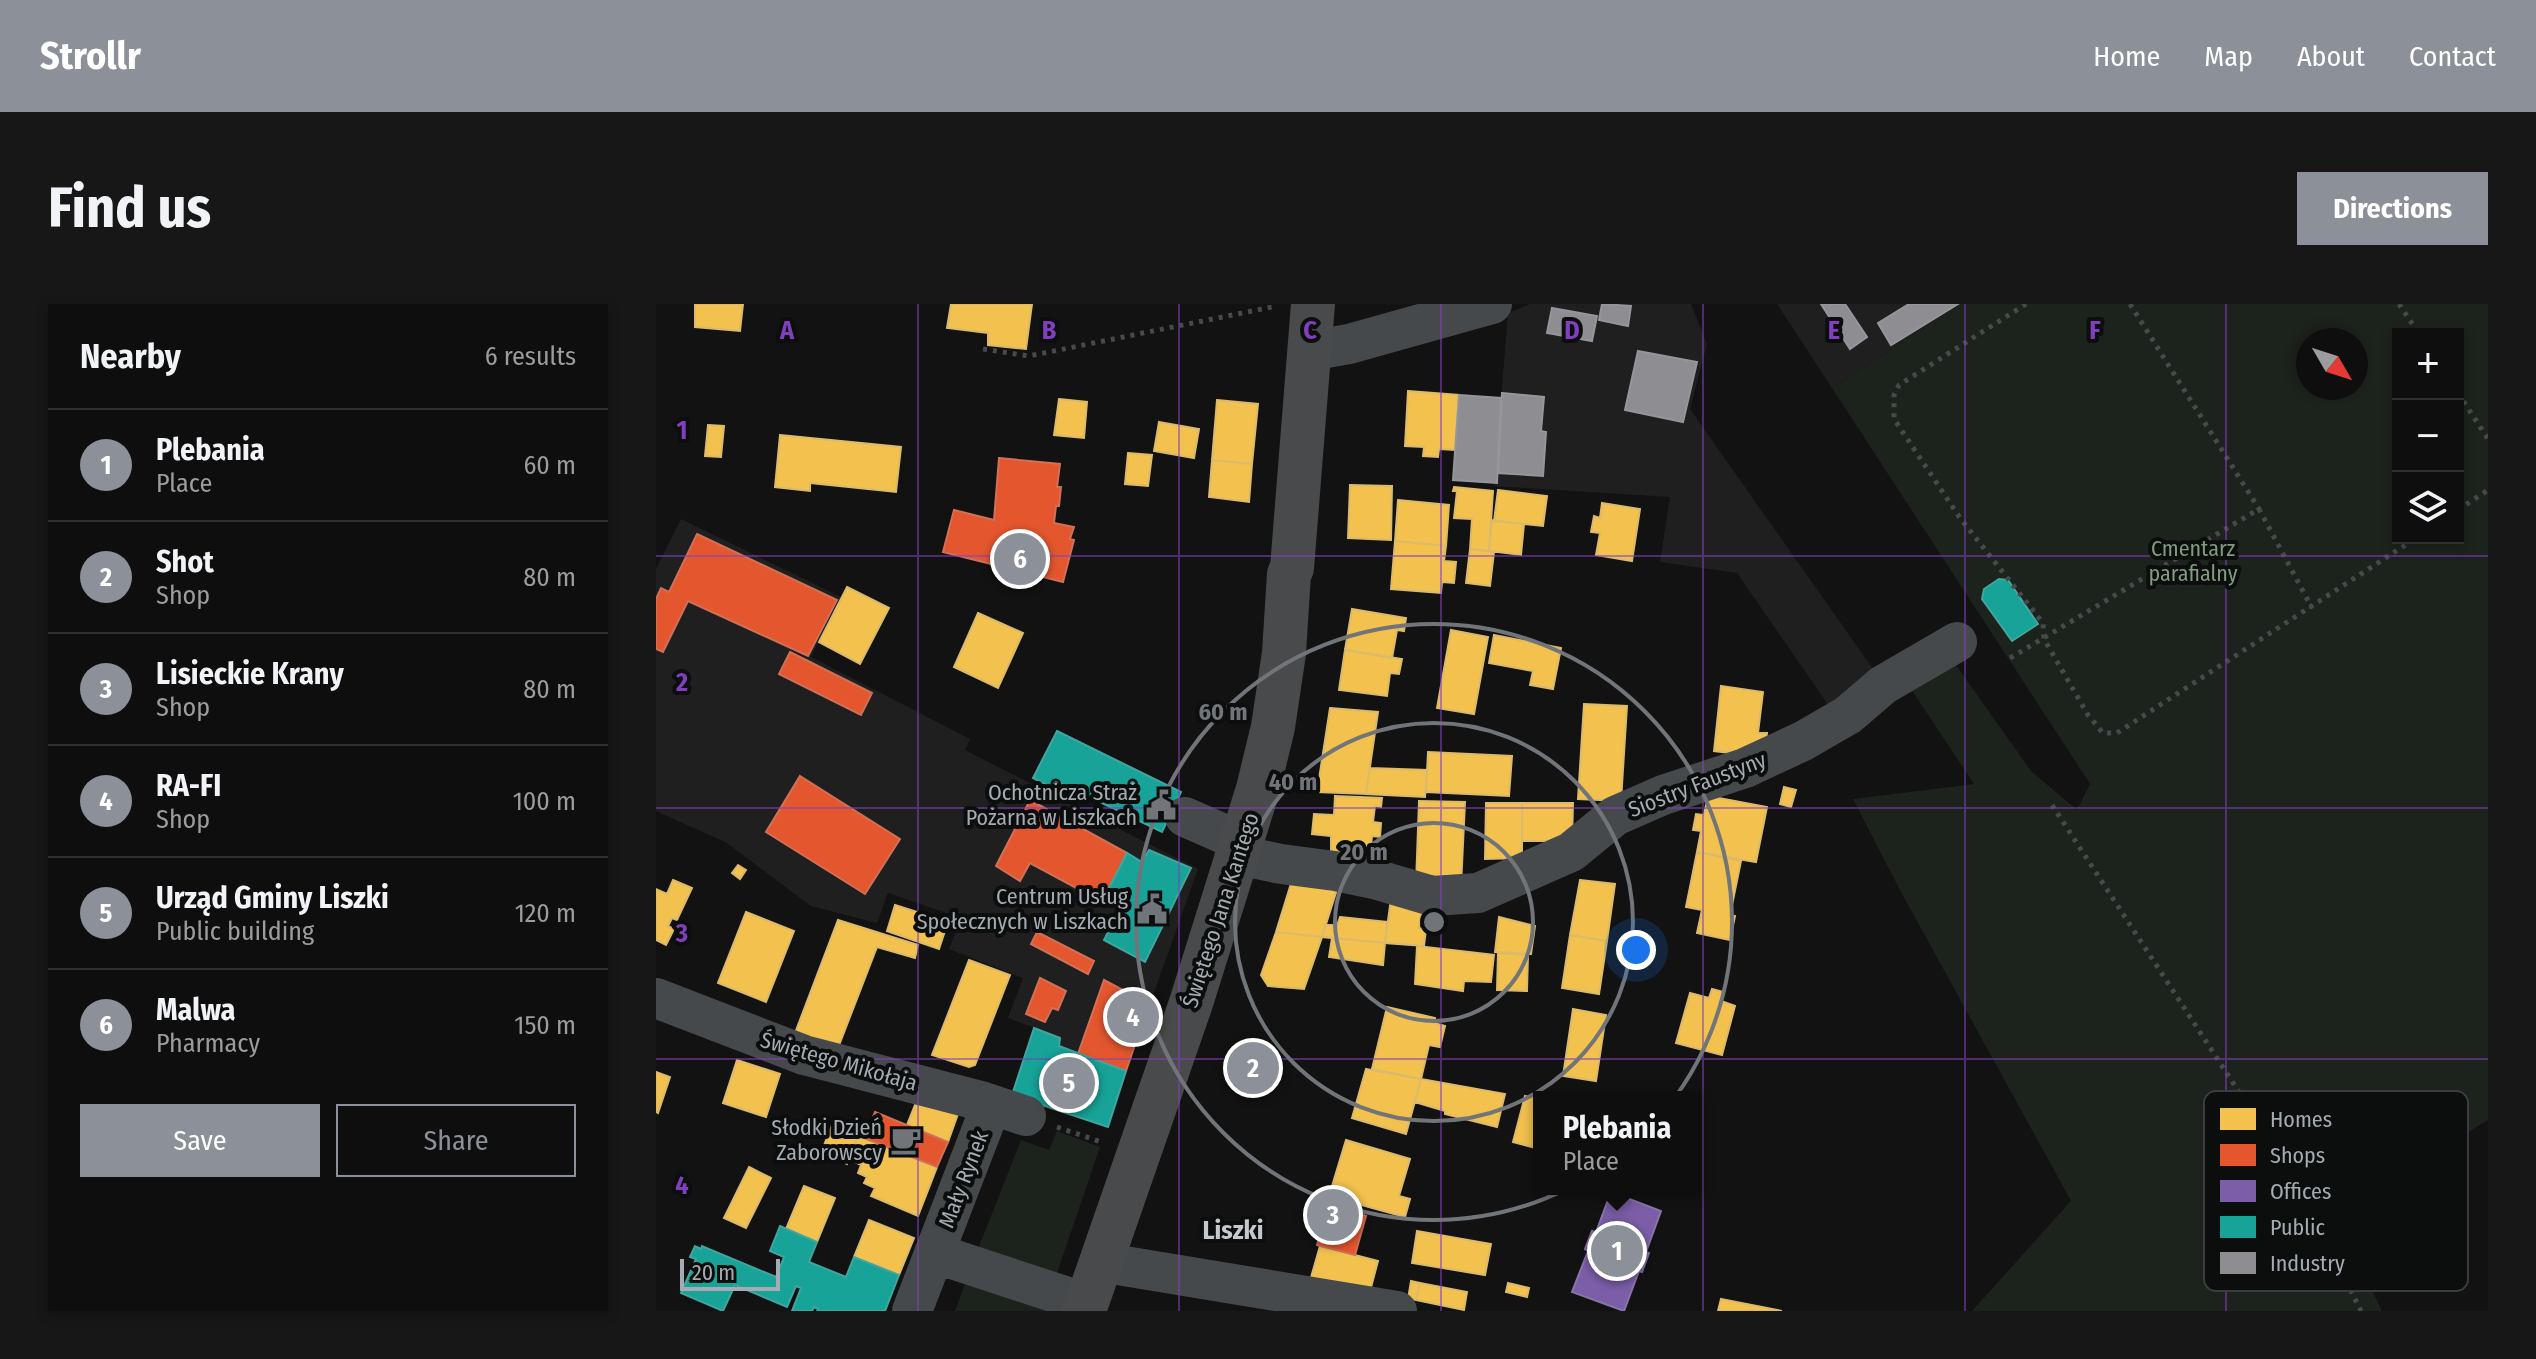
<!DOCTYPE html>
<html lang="en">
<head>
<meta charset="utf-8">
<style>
  body { margin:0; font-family:"Fira Sans Condensed",sans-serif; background:#171717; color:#f1f3f6 }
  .controls { position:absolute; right:24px; top:24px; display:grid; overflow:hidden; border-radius:0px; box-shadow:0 4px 12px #0003 }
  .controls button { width:72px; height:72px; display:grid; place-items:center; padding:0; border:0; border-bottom:2px solid #2e2e2e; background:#0e0e0e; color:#f1f3f6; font:40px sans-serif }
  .compass { position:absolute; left:1640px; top:24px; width:72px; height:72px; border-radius:50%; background:#0e0e0e; box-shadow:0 4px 12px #0003; rotate:129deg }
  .scale { position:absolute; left:24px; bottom:20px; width:100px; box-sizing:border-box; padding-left:8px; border:4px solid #a4abb2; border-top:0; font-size:22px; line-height:28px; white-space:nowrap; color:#a4abb2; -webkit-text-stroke:6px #0c0d0d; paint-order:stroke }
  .you { position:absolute; left:980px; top:646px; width:28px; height:28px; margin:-20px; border:6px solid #fff; border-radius:50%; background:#1a73e8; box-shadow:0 0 0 12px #1a73e833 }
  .badge { display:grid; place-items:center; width:52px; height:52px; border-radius:50%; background:#8c9099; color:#fff; font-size:26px; font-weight:700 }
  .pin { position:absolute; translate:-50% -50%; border:4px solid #fff; box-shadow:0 2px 8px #0006 }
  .popup { position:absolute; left:877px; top:787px; width:168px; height:104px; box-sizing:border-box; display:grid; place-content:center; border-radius:0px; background:#0e0e0e; filter:drop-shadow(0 2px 6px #0005); font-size:26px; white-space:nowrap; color:#9b9c9e }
  .popup b { font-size:30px; color:#f1f3f6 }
  .popup::after { content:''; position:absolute; left:50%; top:100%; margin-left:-16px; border:16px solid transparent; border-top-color:#0e0e0e }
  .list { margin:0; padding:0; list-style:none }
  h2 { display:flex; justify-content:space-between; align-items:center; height:104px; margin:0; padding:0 32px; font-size:34px }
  h2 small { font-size:26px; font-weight:400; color:#9b9c9e }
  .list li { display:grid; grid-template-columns:52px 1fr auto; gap:24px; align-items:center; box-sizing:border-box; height:112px; padding:0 32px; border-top:2px solid #2e2e2e }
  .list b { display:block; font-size:30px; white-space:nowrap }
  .list p { margin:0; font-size:26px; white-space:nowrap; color:#9b9c9e }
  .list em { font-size:26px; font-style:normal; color:#9b9c9e }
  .actions { display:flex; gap:16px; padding:24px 32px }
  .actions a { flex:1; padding:18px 0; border:2px solid #8c9099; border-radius:0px; text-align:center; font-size:28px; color:#8c9099 }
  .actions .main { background:#8c9099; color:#fff }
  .icon { flex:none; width:44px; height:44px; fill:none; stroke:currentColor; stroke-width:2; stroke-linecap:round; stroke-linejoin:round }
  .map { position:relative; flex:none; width:1832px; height:1007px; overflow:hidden; border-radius:0px }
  header { display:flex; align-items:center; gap:48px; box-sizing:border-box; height:112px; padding:0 40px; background:#8c9099; color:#fff }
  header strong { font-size:38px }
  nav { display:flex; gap:44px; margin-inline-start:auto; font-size:28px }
  .intro { display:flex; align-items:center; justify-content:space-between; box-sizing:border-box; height:192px; padding:0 48px }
  h1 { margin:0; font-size:56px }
  .button { padding:20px 36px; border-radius:0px; background:#8c9099; color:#fff; font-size:28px; font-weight:700 }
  main { display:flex; gap:48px; padding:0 48px }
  aside { flex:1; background:#0e0e0e; border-radius:0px; box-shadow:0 4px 12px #0003 }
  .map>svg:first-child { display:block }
</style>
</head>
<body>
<header>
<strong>Strollr</strong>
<nav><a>Home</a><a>Map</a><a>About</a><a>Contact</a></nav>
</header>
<div class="intro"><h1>Find us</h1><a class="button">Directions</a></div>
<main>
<aside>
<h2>Nearby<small>6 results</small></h2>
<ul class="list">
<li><span class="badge">1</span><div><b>Plebania</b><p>Place</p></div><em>60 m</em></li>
<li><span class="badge">2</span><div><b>Shot</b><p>Shop</p></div><em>80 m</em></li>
<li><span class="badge">3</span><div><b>Lisieckie Krany</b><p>Shop</p></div><em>80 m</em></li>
<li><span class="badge">4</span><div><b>RA-FI</b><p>Shop</p></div><em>100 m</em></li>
<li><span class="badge">5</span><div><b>Urząd Gminy Liszki</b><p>Public building</p></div><em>120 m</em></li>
<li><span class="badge">6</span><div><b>Malwa</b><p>Pharmacy</p></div><em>150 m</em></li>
</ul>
<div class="actions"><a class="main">Save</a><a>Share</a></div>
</aside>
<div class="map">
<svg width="1832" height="1007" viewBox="0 0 1832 1007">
  <rect width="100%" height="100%" fill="#121212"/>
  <path fill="#1f1f20" d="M 874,0 L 1035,0 L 1051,40 L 1034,105 L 1222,372 L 1175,405 L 1081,269 L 1004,258 L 1014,193 L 838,182 L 852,9 Z
    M 1121,0 L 1304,0 L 1176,84 Z
    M 25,215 L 185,293 L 155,353 L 314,435 L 309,446 L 542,565 L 470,767 L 403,742 L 404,734 L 352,714 L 367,674 L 293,645 L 305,614 L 232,589 L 221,619 L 155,602 L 71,539 L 0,507 L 0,265 Z"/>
  <path fill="#1c221c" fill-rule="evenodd" d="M 1304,0 L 1832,0 L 1832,816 L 1679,909 L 1726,1007 L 1316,1007 L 1415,897 L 1245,588 L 1197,495 L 1318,480 L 1251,379 L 1295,354 L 1375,467 L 1421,506 L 1434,480 L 1176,84 ZM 1742,30 L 1802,30 L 1802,234 L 1742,234 ZM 1652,36 L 1700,36 L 1700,84 L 1652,84 Z
    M 401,827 L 444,843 L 399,975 L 322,945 L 365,836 L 393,846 Z
    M 313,969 L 390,1004 L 389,1007 L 299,1007 Z"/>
  <path fill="#f2c14e" stroke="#dbba6c" stroke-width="2" d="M 39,0 L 87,0 L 84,27 L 39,23 Z
    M 295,0 L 376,0 L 370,45 L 332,41 L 332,29 L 291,24 Z
    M 752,87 L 803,91 L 799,146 L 783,145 L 782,153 L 767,152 L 768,143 L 749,142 Z
    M 403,95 L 431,98 L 428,134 L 398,131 Z
    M 561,96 L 602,100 L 596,160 L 556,156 Z
    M 503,118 L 543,125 L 538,154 L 498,147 Z
    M 52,121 L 68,122 L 65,153 L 49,152 Z
    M 124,131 L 245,143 L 240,188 L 154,179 L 154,187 L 119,183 Z
    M 472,149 L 496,151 L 492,182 L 469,180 Z
    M 556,156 L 596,160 L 593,198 L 553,193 Z
    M 694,181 L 736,182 L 735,236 L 692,234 Z
    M 798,183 L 837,187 L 833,247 L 814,245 L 816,215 L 798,214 L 801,187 L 797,187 Z
    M 842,186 L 891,192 L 887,222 L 838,217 Z
    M 742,196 L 793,201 L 790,242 L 739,237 Z
    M 946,199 L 984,205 L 976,257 L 940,251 L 944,229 L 935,228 L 938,212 L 944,214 Z
    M 836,216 L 868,220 L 865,251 L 833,247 Z
    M 739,237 L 790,242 L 788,257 L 800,258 L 798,279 L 786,278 L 785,289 L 735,285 Z
    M 814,245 L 838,248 L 834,282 L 810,279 Z
    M 191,283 L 233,304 L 204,360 L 163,338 Z
    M 696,305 L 750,314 L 748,327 L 741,326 L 736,354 L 689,346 Z
    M 322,309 L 367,329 L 342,384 L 298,363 Z
    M 795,326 L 832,333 L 818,410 L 781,404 Z
    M 838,331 L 905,344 L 897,385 L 874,381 L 877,367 L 833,359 Z
    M 689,346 L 746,355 L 743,370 L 734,369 L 731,392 L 683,386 Z
    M 1065,382 L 1107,388 L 1102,429 L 1111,429 L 1109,445 L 1100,452 L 1058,447 Z
    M 928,400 L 971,402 L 965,497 L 922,495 Z
    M 674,404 L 722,408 L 710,490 L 661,488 Z
    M 772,448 L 856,452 L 853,492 L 770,488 Z
    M 714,464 L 771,466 L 769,493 L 710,490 Z
    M 1128,483 L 1140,486 L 1135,503 L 1124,500 Z
    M 679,492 L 726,494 L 725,503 L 719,502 L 717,518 L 725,519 L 724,533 L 716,532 L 714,554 L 675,550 L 675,532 L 656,530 L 658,510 L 678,511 Z
    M 1052,492 L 1111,503 L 1100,558 L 1041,548 L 1045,527 L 1037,526 L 1040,510 L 1048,511 Z
    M 763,497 L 809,498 L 805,582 L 760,580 Z
    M 830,499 L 866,499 L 866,554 L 829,555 Z
    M 866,499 L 917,499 L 916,537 L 866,537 Z
    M 1041,548 L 1085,557 L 1074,611 L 1079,612 L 1074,636 L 1041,629 L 1046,606 L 1030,603 Z
    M 82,561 L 90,566 L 84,575 L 76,569 Z
    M 637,573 L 684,576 L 666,633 L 620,628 Z
    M 17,576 L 36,584 L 21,616 L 16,614 L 12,622 L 18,625 L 10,641 L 0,636 L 0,585 L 11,590 Z
    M 924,576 L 959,580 L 951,637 L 914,631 Z
    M 736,587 L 767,595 L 763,624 L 770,625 L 768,642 L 729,639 Z
    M 239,601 L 292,618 L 283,645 L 231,627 Z
    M 90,608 L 138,627 L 110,698 L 62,679 Z
    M 684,613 L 731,618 L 729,639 L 666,633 L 670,620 L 681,622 Z
    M 843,613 L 879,622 L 875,650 L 839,648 Z
    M 182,616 L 262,641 L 259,654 L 221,643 L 180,749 L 136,737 Z
    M 620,628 L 666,633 L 648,685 L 612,682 L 605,671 Z
    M 914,631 L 951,637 L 943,690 L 906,684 Z
    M 676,634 L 729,639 L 727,661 L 673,653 Z
    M 761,642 L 838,651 L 835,678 L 808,677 L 807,687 L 759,680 Z
    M 842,649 L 872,651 L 871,687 L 841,686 Z
    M 313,656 L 354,671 L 319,761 L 313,763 L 276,751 Z
    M 1056,685 L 1067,688 L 1065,697 L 1079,702 L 1066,751 L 1020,739 L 1034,689 L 1053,694 Z
    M 731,703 L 779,714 L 778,719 L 789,722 L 784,743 L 773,741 L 765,775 L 716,765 Z
    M 917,705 L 950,711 L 940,777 L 907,772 Z
    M 81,756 L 124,770 L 110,813 L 67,799 Z
    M 710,765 L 765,775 L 750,830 L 696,814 Z
    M 0,768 L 14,773 L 2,809 L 0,808 Z
    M 765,775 L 849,790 L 841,823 L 789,810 L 789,807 L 759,798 Z
    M 263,791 L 303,807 L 292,838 L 251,821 Z
    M 869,792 L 883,795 L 883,845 L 857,838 Z
    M 176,821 L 202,832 L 191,860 L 165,849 Z
    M 202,832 L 281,863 L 262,912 L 215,892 L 219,884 L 208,879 L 211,873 L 202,869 L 205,861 L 193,855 Z
    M 690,836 L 754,855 L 743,892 L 754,895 L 749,913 L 673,892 Z
    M 93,863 L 115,874 L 90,924 L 68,914 Z
    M 148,882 L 179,894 L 161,938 L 130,925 Z
    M 213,916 L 258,934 L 243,971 L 198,953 Z
    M 761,927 L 835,940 L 829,971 L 756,959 Z
    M 664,942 L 722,957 L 713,991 L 654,977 Z
    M 755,977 L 764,979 L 760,996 L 752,995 Z
    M 764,979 L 811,988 L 808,1006 L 760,996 Z
    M 852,979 L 873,984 L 871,993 L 850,988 Z
    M 1065,995 L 1126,1007 L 1062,1007 Z"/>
  <path fill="#e4572e" stroke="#d17056" stroke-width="2" d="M 343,154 L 404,160 L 401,183 L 405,183 L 403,202 L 400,202 L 398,219 L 418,223 L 414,235 L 418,236 L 407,278 L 287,248 L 298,206 L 338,216 Z
    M 41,230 L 181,296 L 152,352 L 32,297 L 7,348 L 0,345 L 0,295 L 5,284 L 13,288 Z
    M 134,348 L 216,389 L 205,411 L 123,370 Z
    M 144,472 L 244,535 L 209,590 L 110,528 Z
    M 374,496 L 471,549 L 446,598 L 374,559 L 364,577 L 340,562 Z
    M 381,628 L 438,657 L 432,670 L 375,640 Z
    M 384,674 L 410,687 L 402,706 L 396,704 L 389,718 L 370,710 Z
    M 448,676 L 493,700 L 470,767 L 422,750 Z
    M 583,740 L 621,752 L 611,787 L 572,776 Z
    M 219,808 L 292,838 L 281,863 L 208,834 Z
    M 672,900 L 710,912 L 699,951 L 661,941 Z"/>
  <path fill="#7b5ea7" stroke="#8775aa" stroke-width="2" d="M 955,888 L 1005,907 L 990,948 L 993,949 L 986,968 L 983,967 L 968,1007 L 916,988 L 932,947 L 929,945 L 936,927 L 940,928 Z"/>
  <path fill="#17a398" stroke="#41a5a0" stroke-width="2" d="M 1343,275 L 1352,276 L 1382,320 L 1356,337 L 1326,295 L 1328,285 Z
    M 401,427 L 525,488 L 506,528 L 398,476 L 395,483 L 377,474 Z
    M 493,546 L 535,564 L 489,658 L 448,636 L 465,602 L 448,594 L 471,549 L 486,558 Z
    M 378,724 L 404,734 L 403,742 L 470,767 L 452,823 L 356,791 Z
    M 124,922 L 161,938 L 153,958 L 190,973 L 198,953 L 243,971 L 229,1007 L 161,1007 L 162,1005 L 158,1003 L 156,1007 L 136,1007 L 145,984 L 140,982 L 131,1003 L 79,981 L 67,1007 L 25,989 L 40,955 L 34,953 L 39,942 L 45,945 L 46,942 L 120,973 L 128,953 L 114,947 Z"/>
  <path fill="#8d8d92" stroke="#94969c" stroke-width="2" d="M 946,0 L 975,2 L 972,22 L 943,16 Z
    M 1165,0 L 1189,0 L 1211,33 L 1194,45 Z
    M 1253,0 L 1302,0 L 1235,41 L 1222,19 Z
    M 896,4 L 941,12 L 936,37 L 891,29 Z
    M 982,47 L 1041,58 L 1027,118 L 969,106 Z
    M 846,89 L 888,93 L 885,127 L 890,128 L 887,172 L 842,169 Z
    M 803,91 L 845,94 L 841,179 L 797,176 Z"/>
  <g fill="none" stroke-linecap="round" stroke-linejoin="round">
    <path stroke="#48494c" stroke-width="5" stroke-dasharray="4 6" stroke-linecap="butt" d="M 1370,0 L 1243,81 L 1238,91 L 1238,115 L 1304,214 L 1387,319 L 1388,335 L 1432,411 L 1447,429 L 1461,429 L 1760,234
      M 1474,0 L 1603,205
      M 1743,0 L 1763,30
      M 327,45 L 373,52 L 621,2
      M 1802,89 L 1832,135
      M 1802,206 L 1832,186
      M 1354,354 L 1603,205 L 1656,304
      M 1396,501 L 1639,874 L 1705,1007
      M 401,823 L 448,839"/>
    <path stroke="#46494b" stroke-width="40" d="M 653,47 L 693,40 L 836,0
      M 529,513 L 586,538
      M 582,551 L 625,560 L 679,567 L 722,576 L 776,592 L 822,589 L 915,548 L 959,512 L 1007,491 L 1089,464 L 1147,437 L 1192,411 L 1227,381 L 1301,338
      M 0,694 L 148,751 L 325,797 L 370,812
      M 278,949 L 430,999
      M 444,958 L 741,1007
      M 256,1007 L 335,802"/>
    <path stroke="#494a4c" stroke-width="44" d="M 428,1007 L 535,699 L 602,485 L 617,423 L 628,349 L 633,270 L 636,264 L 657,0"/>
  </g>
  <path fill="none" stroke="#813fbd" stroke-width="2" stroke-opacity="0.55" d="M 262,0 L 262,1007M 523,0 L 523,1007M 785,0 L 785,1007M 1047,0 L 1047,1007M 1309,0 L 1309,1007M 1570,0 L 1570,1007M 0,252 L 1832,252M 0,504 L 1832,504M 0,755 L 1832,755"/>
  <g fill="none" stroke="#71757a" stroke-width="4">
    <circle cx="778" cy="618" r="99"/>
    <circle cx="778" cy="618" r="199"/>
    <circle cx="778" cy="618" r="298"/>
  </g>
  <defs>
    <g id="civic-bare" transform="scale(2.4)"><path d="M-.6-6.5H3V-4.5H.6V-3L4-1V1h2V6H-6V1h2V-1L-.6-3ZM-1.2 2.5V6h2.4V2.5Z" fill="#71757a" stroke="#0c0d0d" stroke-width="2.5" paint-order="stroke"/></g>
    <g id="cafe-bare" transform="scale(2.4)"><path d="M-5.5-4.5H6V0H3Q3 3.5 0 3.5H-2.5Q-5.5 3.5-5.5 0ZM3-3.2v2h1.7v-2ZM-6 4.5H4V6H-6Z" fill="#71757a" stroke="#0c0d0d" stroke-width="2.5" paint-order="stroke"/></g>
  </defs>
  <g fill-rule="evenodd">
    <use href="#civic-bare" x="505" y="501"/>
    <use href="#civic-bare" x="496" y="605"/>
    <use href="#cafe-bare" x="250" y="836"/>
  </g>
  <g text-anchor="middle" stroke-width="8" stroke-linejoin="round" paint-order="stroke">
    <g font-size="22" fill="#809b7d" stroke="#0c0d0d">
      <text x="1537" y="252">Cmentarz<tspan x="1537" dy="25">parafialny</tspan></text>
    </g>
    <g font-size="22" fill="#a4abb2" stroke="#0c0d0d">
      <text transform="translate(1041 480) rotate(-21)" y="8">Siostry Faustyny</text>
      <text transform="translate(564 606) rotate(-72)" y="8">Świętego Jana Kantego</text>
      <text transform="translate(183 757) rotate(16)" y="8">Świętego Mikołaja</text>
      <text transform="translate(307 875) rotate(-69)" y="8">Mały Rynek</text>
    </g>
    <g font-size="22" fill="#a4abb2" stroke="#0c0d0d" text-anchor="end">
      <text x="481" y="496">Ochotnicza Straż<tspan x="481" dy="25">Pożarna w Liszkach</tspan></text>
      <text x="472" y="600">Centrum Usług<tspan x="472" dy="25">Społecznych w Liszkach</tspan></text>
      <text x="226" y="831">Słodki Dzień<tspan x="226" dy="25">Zaborowscy</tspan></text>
    </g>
    <g font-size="26" font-weight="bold" fill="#c5c9ce" stroke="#0c0d0d">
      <text x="577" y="935">Liszki</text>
    </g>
  </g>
  <rect x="1548" y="787" width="264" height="200" rx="12" fill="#0c0d0d" stroke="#3a3c3f" stroke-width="2"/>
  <rect x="1564" y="804" width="36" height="22" fill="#f2c14e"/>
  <rect x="1564" y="840" width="36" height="22" fill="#e4572e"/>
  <rect x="1564" y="876" width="36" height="22" fill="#7b5ea7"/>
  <rect x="1564" y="912" width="36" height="22" fill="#17a398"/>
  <rect x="1564" y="948" width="36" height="22" fill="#8d8d92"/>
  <g font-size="22" fill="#a4abb2">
    <text x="1614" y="823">Homes</text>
    <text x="1614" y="859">Shops</text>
    <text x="1614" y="895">Offices</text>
    <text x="1614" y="931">Public</text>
    <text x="1614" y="967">Industry</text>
  </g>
  <g font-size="26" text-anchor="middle" font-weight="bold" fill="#813fbd" stroke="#0c0d0d" stroke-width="8" stroke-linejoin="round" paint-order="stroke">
    <text x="131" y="35">A</text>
    <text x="393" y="35">B</text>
    <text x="654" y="35">C</text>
    <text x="916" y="35">D</text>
    <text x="1178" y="35">E</text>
    <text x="1439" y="35">F</text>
    <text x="26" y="135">1</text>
    <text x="26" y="387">2</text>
    <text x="26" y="638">3</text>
    <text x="26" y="890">4</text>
  </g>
  <circle cx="778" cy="618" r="12" fill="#71757a" stroke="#0c0d0d" stroke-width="4"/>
  <g font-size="24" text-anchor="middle" font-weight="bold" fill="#71757a" stroke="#0c0d0d" stroke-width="8" stroke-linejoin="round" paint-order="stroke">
    <text x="567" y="416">60 m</text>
    <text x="637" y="486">40 m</text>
    <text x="708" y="556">20 m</text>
  </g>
</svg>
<div class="controls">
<button>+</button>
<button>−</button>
<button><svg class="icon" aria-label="layers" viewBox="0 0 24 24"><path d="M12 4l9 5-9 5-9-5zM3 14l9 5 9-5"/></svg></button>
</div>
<svg class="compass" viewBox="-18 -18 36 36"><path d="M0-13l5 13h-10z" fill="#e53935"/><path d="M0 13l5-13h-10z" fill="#9b9c9e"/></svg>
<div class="scale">20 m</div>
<div class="you"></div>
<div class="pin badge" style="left:961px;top:947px">1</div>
<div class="popup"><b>Plebania</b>Place</div>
<div class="pin badge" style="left:597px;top:764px">2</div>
<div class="pin badge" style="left:677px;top:911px">3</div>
<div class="pin badge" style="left:477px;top:713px">4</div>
<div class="pin badge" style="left:413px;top:779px">5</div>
<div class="pin badge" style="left:364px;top:255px">6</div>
</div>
</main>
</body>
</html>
